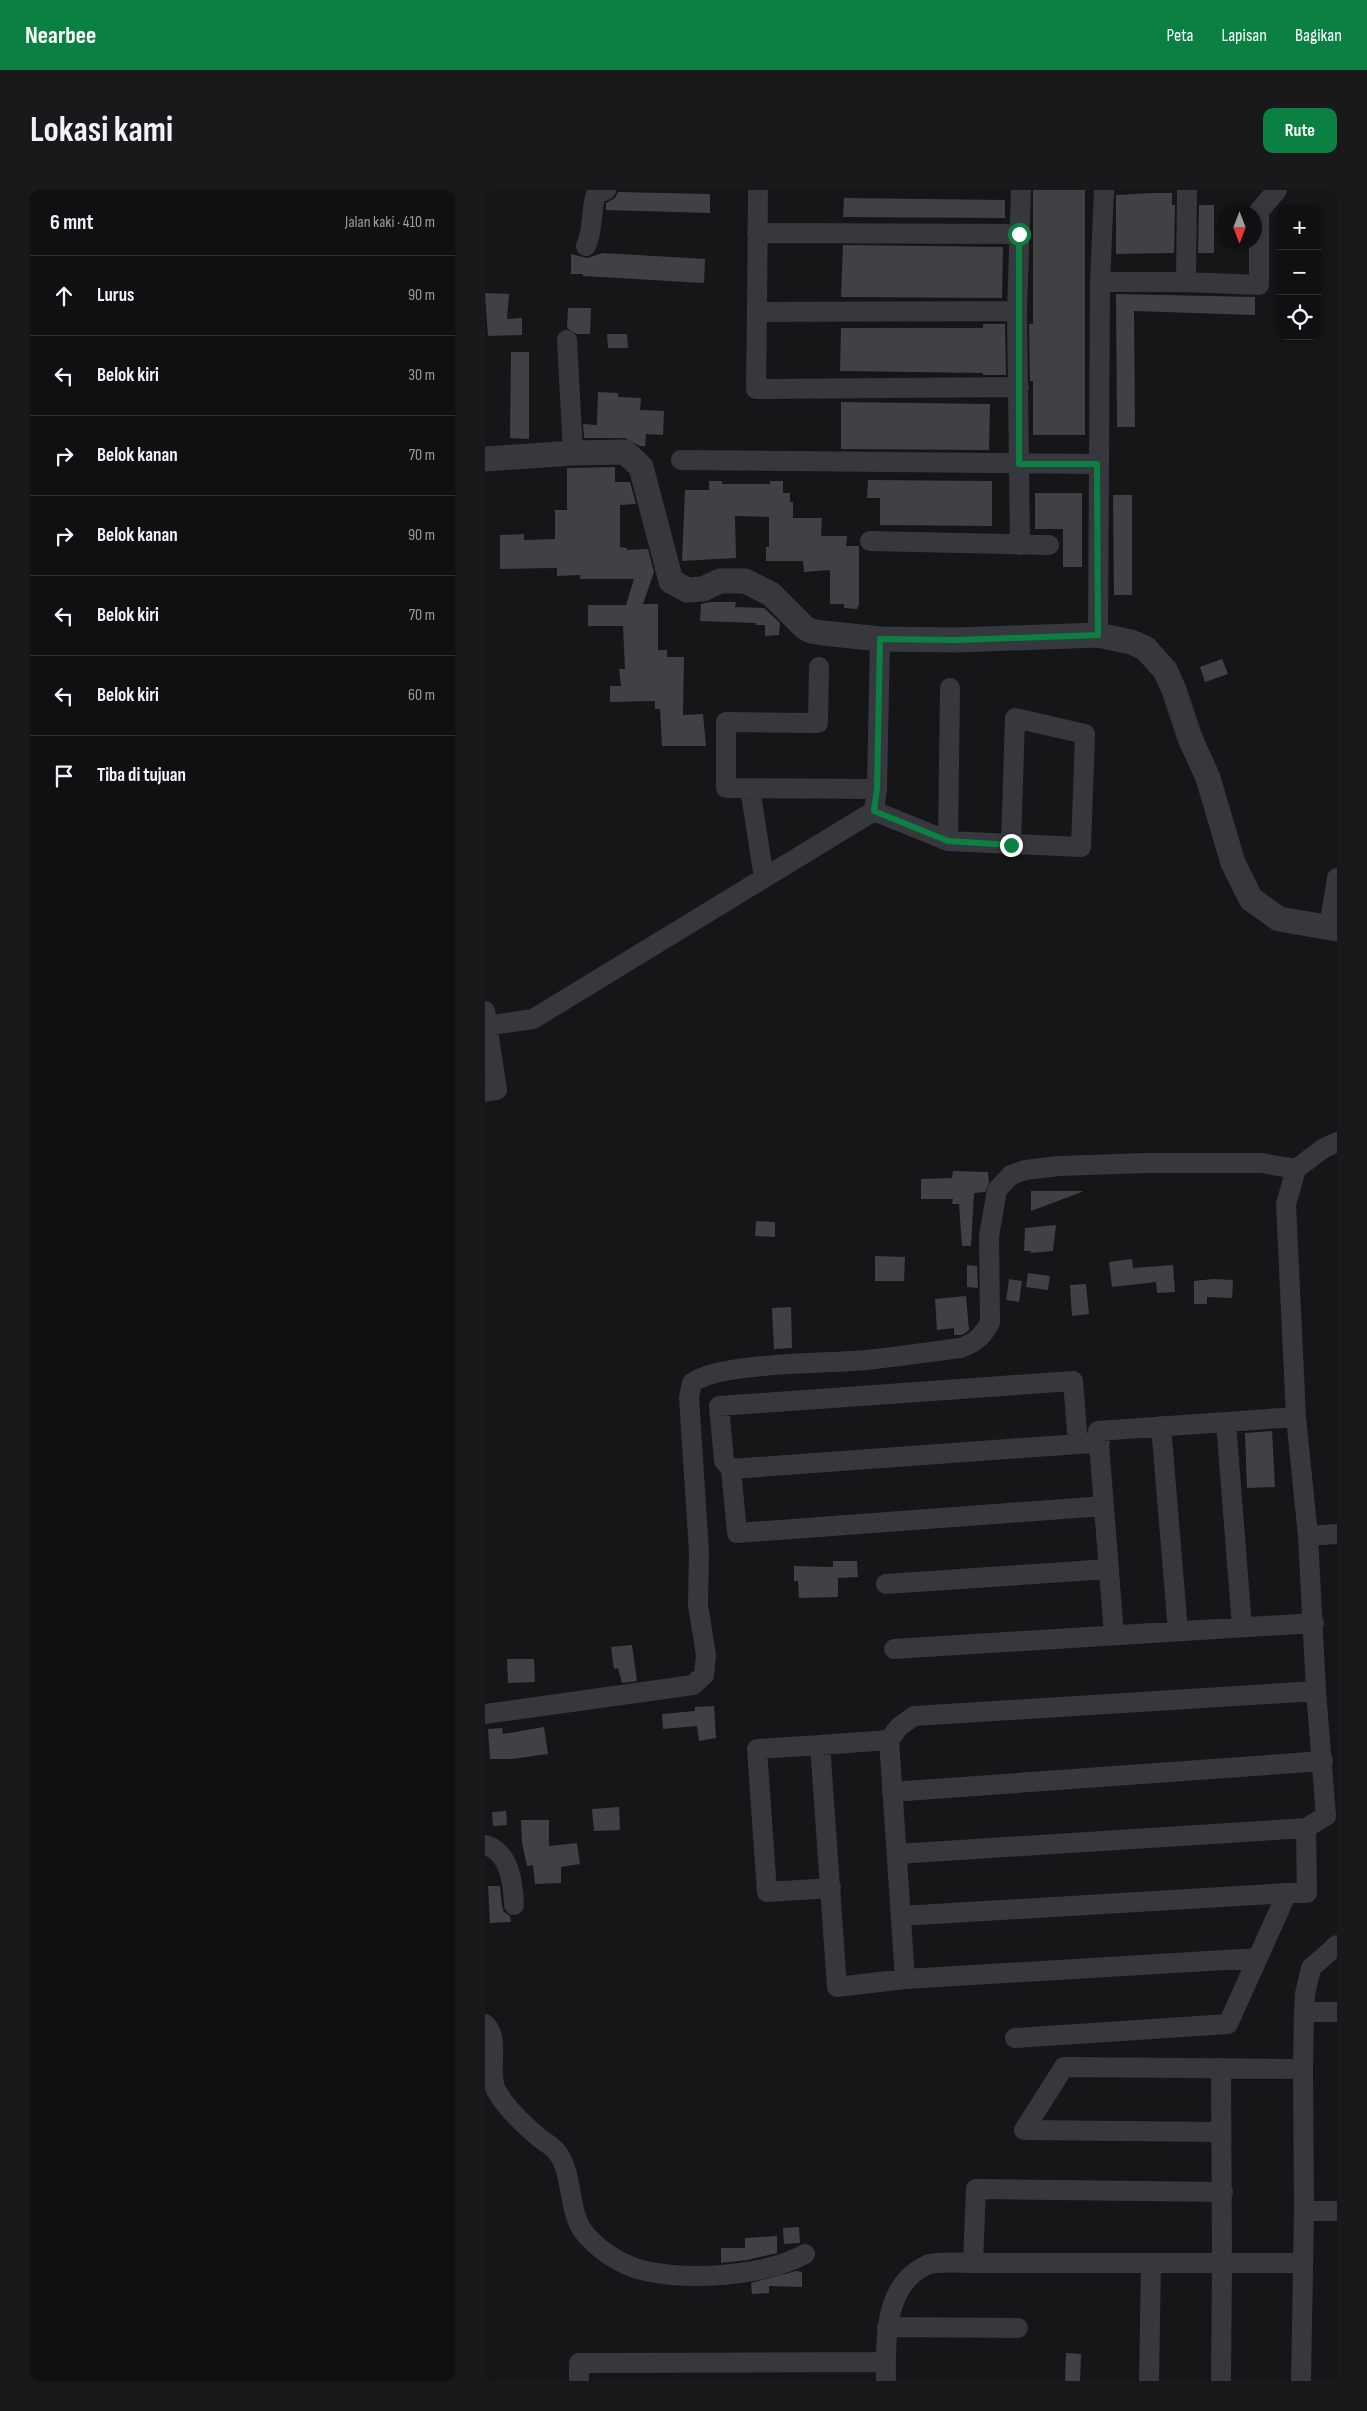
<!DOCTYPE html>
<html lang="id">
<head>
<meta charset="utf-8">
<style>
  body { margin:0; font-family:"Sofia Sans Condensed",sans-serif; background:#19191b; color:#f1f3f6 }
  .controls { position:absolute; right:15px; top:15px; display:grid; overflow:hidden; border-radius:10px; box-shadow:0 1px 4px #0004 }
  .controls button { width:45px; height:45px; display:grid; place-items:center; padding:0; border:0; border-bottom:1px solid #303032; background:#101012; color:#f1f3f6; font:25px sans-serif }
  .compass { position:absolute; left:732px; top:15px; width:45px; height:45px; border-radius:50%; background:#101012; box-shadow:0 1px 4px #0004; rotate:180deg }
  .stop { position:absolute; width:15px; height:15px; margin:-11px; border:4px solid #0b8043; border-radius:50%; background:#fff }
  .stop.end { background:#0b8043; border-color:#fff; box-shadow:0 1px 5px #0008 }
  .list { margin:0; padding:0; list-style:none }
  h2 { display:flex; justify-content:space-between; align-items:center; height:65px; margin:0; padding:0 20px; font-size:21px }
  h2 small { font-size:16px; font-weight:400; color:#9c9d9f }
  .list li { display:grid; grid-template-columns:32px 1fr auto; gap:15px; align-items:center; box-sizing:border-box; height:80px; padding:0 20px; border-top:1px solid #303032 }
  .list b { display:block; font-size:19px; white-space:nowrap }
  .list em { font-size:16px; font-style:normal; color:#9c9d9f }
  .icon { flex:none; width:28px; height:28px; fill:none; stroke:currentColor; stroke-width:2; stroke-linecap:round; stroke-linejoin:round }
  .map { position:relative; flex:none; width:852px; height:2191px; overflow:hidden; border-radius:10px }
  header { display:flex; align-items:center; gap:30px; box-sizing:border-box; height:70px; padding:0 25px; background:#0b8043; color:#fff }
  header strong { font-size:24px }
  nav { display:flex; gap:28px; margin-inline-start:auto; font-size:18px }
  .intro { display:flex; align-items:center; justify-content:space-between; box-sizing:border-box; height:120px; padding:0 30px }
  h1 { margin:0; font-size:35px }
  .button { padding:12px 22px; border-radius:10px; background:#0b8043; color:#fff; font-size:18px; font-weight:700 }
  main { display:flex; gap:30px; padding:0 30px }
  aside { flex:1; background:#101012; border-radius:10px; box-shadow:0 1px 4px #0004 }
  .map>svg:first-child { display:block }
</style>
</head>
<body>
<header>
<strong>Nearbee</strong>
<nav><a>Peta</a><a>Lapisan</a><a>Bagikan</a></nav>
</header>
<div class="intro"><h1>Lokasi kami</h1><a class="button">Rute</a></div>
<main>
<aside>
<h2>6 mnt<small>Jalan kaki · 410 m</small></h2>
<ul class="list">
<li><svg class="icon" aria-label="ahead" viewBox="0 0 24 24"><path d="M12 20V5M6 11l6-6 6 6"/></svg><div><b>Lurus</b></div><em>90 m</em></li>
<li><svg class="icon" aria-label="left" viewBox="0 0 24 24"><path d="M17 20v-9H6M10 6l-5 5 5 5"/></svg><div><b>Belok kiri</b></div><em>30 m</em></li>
<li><svg class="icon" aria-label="right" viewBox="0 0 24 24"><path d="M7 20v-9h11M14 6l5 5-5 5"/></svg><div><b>Belok kanan</b></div><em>70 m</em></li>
<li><svg class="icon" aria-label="right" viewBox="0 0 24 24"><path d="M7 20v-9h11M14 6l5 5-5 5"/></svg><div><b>Belok kanan</b></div><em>90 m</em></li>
<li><svg class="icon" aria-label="left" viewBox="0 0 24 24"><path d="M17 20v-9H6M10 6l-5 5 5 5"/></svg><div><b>Belok kiri</b></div><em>70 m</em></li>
<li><svg class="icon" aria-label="left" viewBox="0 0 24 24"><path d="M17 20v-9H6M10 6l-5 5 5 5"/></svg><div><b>Belok kiri</b></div><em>60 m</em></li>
<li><svg class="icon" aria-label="arrive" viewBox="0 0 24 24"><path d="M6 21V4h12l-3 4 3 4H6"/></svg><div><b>Tiba di tujuan</b></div></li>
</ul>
</aside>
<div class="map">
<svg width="852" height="2191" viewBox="0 0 852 2191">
  <rect width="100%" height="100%" fill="#161618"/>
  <path fill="#404145" d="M 548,0 L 600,0 L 600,245 L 548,245 L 548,191 L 545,191 L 544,134 L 548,134 Z
    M 133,2 L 225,4 L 225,23 L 121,20 L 121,13 L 130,8 Z
    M 668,3 L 687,3 L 687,15 L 690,15 L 689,63 L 631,64 L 631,5 Z
    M 359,8 L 520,10 L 520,28 L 358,27 Z
    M 714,15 L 729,15 L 729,63 L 713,63 Z
    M 358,55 L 518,57 L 517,108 L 356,107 Z
    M 118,63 L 220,69 L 219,93 L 98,86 L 98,84 L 86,84 L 86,64 L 102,68 Z
    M 0,103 L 24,104 L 22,129 L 37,128 L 37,145 L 3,146 Z
    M 631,104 L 770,107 L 770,125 L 649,121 L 650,237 L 632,237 Z
    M 83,118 L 106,118 L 105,144 L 92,144 L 82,138 Z
    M 498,134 L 520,134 L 521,185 L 498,185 L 498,183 L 355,181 L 356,138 L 498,138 Z
    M 122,144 L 142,144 L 143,158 L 123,158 Z
    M 26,162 L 44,162 L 44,249 L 25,248 Z
    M 113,202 L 133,203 L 133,207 L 156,208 L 155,220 L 179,221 L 178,245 L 161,244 L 160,256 L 155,256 L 140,248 L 99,248 L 98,234 L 112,235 Z
    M 356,212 L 505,214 L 504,260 L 356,259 Z
    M 130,277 L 130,292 L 145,292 L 151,314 L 135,315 L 135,357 L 142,358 L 142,360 L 163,359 L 169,382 L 158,414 L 173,414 L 173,460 L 182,460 L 182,467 L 199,467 L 198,525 L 218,524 L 221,556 L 177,556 L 175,519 L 170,519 L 170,511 L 125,512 L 125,496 L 136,496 L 134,479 L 140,479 L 138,436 L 103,436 L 103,415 L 141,415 L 149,389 L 95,389 L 95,385 L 72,386 L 72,378 L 15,379 L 15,345 L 39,344 L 39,350 L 70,349 L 70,320 L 82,320 L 82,278 Z
    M 383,290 L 507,291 L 507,336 L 395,335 L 395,308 L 382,308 Z
    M 224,291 L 237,291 L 237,294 L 285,294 L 285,291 L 298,291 L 298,303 L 305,303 L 305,312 L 308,312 L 308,328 L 337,328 L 336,346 L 362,346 L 361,356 L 374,356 L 374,414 L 372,419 L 359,418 L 359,414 L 345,414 L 345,380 L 319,382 L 318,371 L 281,371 L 281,357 L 284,357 L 284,327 L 250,326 L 251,368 L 197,371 L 200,300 L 224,300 Z
    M 550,303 L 597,303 L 597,377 L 578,377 L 578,339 L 550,339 Z
    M 628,305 L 647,305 L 647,405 L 629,405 Z
    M 225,412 L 251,412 L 250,417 L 279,418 L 295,433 L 294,445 L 280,446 L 280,435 L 271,435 L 271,433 L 215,431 L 216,414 Z
    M 737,469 L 743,484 L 720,492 L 715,477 Z
    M 468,981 L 503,982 L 504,992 L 500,1002 L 489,1003 L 486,1056 L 477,1056 L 474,1014 L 467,1014 L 468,1009 L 436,1009 L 436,989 L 467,988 Z
    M 546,1001 L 597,1001 L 597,1002 L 546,1021 Z
    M 271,1031 L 290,1032 L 290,1047 L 270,1046 Z
    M 571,1035 L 568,1061 L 545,1063 L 546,1061 L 539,1061 L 540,1038 Z
    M 390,1066 L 420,1067 L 419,1091 L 390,1091 Z
    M 647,1069 L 648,1078 L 688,1075 L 690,1102 L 672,1103 L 671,1092 L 627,1097 L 624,1072 Z
    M 482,1075 L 492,1076 L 493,1098 L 482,1097 Z
    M 543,1083 L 565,1086 L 563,1100 L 541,1097 Z
    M 524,1089 L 537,1091 L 534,1112 L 521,1110 Z
    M 728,1089 L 748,1090 L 747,1108 L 722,1107 L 722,1114 L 709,1114 L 709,1091 Z
    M 601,1094 L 604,1124 L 587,1126 L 585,1095 Z
    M 481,1106 L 484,1140 L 477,1145 L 469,1145 L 469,1138 L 452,1140 L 450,1109 Z
    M 306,1117 L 307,1158 L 289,1159 L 287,1118 Z
    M 787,1241 L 790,1297 L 762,1298 L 760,1243 Z
    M 348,1371 L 372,1371 L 373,1387 L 353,1388 L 353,1407 L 314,1408 L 313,1391 L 309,1391 L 309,1376 L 348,1377 Z
    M 147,1455 L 152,1491 L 137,1493 L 133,1478 L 129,1479 L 126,1457 Z
    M 22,1469 L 49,1469 L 50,1492 L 23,1493 Z
    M 229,1516 L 231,1548 L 214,1551 L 212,1536 L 178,1539 L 177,1524 L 210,1521 L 210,1517 Z
    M 59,1537 L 63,1564 L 27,1569 L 5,1569 L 3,1539 L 17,1538 L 18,1544 Z
    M 134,1617 L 135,1640 L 109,1641 L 107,1619 Z
    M 21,1621 L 22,1635 L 8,1636 L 7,1622 Z
    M 36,1630 L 64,1630 L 64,1656 L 92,1653 L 95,1674 L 76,1677 L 76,1693 L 50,1694 L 48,1675 L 42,1676 L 37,1653 Z
    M 3,1696 L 15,1696 L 17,1716 L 19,1722 L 25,1726 L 26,1732 L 5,1733 Z
    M 314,2037 L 315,2053 L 299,2054 L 298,2038 Z
    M 292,2046 L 292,2063 L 262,2070 L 236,2073 L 236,2058 L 260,2058 L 260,2048 Z
    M 311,2081 L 317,2082 L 317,2097 L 284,2096 L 284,2103 L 267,2104 L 266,2093 Z
    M 581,2163 L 596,2164 L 595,2191 L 580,2191 Z"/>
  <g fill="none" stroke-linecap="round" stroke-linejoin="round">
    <path stroke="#37383d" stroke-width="20" d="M 273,0 L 272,122 L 532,121 L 536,0
      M 272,43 L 534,44
      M 101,56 C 109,39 105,22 111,4 L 121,0
      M 615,92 L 701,92 L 774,95 L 774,21 L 792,0
      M 701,92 L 702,0
      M 532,121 L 535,355
      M 272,122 L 271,199 L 534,197
      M 82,150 L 88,263
      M 196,270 L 612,274
      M 385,351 L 564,355
      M 613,445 L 615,92 L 619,0
      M 334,477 L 333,533 L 241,532 L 241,598 L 392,599
      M 265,598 L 279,688
      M 389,621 L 463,651 L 596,657 L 600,544 L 530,528 L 526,655
      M 463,651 L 465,498
      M 844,737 L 852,688
      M 0,821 L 12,900 L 0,902
      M 0,836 L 48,829 L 389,621 L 392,599 L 395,449
      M 741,1232 L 757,1437
      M 676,1236 L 693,1441
      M 615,1252 L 593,1254 L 588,1191 L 234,1216 L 239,1271 L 246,1279 L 252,1343 L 619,1316
      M 246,1279 L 593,1254
      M 823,1346 L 852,1344
      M 401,1394 L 624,1379
      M 629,1445 L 613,1241 L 811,1227
      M 409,1459 L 829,1433
      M 0,1524 L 208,1495 L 219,1485 L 221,1465 L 213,1415 L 214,1362 L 204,1207 L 207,1193 C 233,1172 342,1174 381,1170 C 412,1167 444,1162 476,1158 C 491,1152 498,1146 505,1132 L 504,1046 L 512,1000 L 526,985 L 540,980 L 574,976 L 661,973 L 776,973 L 811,979
      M 404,1550 L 414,1537 L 429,1526 L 831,1501
      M 335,1555 L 272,1559 L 282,1702 L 346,1698
      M 407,1602 L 838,1571
      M 0,1655 C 25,1662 28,1693 29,1715
      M 412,1664 L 821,1638 L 841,1626 L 831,1501 L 823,1346 L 811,1227 L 801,1014 L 811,979 L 839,958 L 852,952
      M 416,1726 L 802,1703
      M 852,1755 L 826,1778 L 820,1804 L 819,1822 L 852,1822
      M 420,1789 L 404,1550 L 335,1555 L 352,1797 L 420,1789 L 773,1768
      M 0,1834 C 16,1849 2,1881 11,1900 C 20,1917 36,1932 51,1945 C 57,1951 67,1955 72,1962 C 88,1982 83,2020 98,2041 C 111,2059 139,2077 161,2081 C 206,2091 280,2086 320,2064
      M 530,1848 L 743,1834 L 802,1703 L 822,1703 L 821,1638
      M 736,1878 L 737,2073 L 488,2073 L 491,1999 L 738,2002
      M 736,1942 L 539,1940 L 579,1877 L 818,1879 L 819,1822
      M 819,2021 L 852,2021
      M 402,2137 L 533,2138
      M 94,2191 L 94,2173 L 401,2172
      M 401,2191 C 401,2150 398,2095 442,2075 C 451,2071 478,2073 488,2073
      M 664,2191 L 666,2073
      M 736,2191 L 737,2073 L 817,2073
      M 816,2191 L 819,2021 L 818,1879"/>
    <path stroke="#37383d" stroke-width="25" d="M 0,269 L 88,263 L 140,262 L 156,277 L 186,391 L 202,400 L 218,399 L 235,391 L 260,391 L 286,404 L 319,437 L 326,441 L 338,443 L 395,449 L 472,450 L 613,445 L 646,452 L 660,458 L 680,480 L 689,500 L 705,548 L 723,588 L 748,673 L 766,709 L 794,729 L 852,739"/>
  </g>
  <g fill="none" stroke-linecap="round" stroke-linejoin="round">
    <path stroke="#0b8043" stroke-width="6" d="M 526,655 L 463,651 L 389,621 L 392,599 L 395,449 L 472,450 L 613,445 L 612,274 L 534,274 L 534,44"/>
  </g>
</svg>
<div class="controls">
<button>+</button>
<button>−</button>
<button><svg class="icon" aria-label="locate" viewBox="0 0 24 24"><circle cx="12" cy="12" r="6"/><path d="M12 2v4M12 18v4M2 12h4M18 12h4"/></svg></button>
</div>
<svg class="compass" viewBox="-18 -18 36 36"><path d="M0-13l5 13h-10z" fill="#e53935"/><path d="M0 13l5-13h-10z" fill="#9c9d9f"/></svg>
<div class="stop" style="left:534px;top:44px"></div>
<div class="stop end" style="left:526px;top:655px"></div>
</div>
</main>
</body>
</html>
